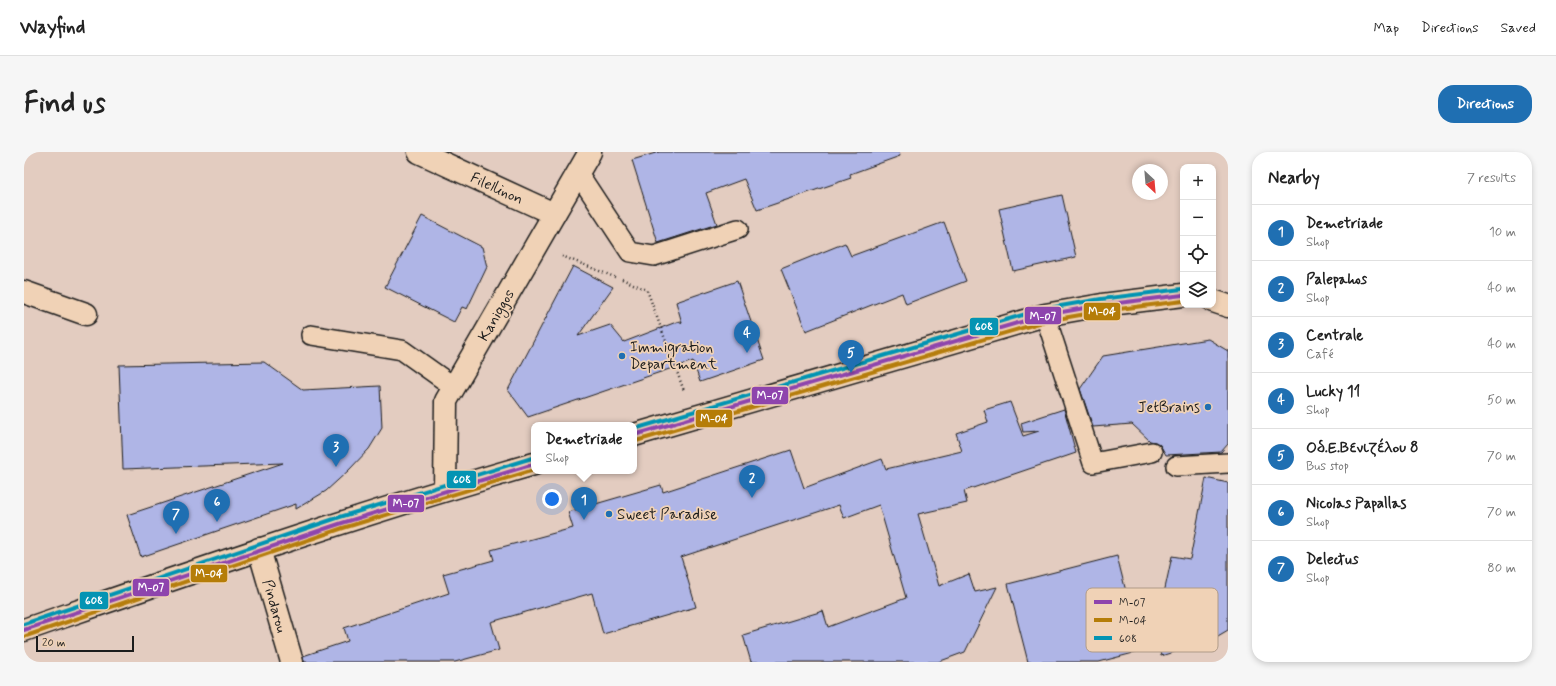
<!DOCTYPE html>
<html lang="en">
<head>
<meta charset="utf-8">
<style>
  body { margin:0; font-family:Mynerve,sans-serif; background:#f6f6f6; color:#222 }
  .controls { position:absolute; right:12px; top:12px; display:grid; overflow:hidden; border-radius:8px; box-shadow:0 2px 6px #0003 }
  .controls button { width:36px; height:36px; display:grid; place-items:center; padding:0; border:0; border-bottom:1px solid #e0e0e0; background:#fff; color:#222; font:20px sans-serif }
  .compass { position:absolute; left:1108px; top:12px; width:36px; height:36px; border-radius:50%; background:#fff; box-shadow:0 2px 6px #0003; rotate:154deg }
  .scale { position:absolute; left:12px; bottom:10px; width:98px; box-sizing:border-box; padding-left:4px; border:2px solid #1c1c1c; border-top:0; font-size:11px; line-height:14px; white-space:nowrap; color:#1c1c1c; -webkit-text-stroke:3px #f0d2b6; paint-order:stroke }
  .you { position:absolute; left:528px; top:347px; width:14px; height:14px; margin:-10px; border:3px solid #fff; border-radius:50%; background:#1a73e8; box-shadow:0 0 0 6px #1a73e833 }
  .badge { display:grid; place-items:center; width:26px; height:26px; border-radius:50%; background:#1f6fb2; color:#fff; font-size:13px; font-weight:700 }
  .pin { position:absolute; translate:-50% -33px; filter:drop-shadow(0 1px 2px #0008) }
  .pin::after { content:''; position:absolute; top:21px; width:14px; height:12px; background:inherit; clip-path:polygon(0 0,100% 0,50% 100%) }
  .popup { position:absolute; left:507px; top:270px; width:106px; height:52px; box-sizing:border-box; display:grid; place-content:center; border-radius:8px; background:#fff; filter:drop-shadow(0 1px 3px #0005); font-size:13px; white-space:nowrap; color:#767676 }
  .popup b { font-size:15px; color:#222 }
  .popup::after { content:''; position:absolute; left:50%; top:100%; margin-left:-8px; border:8px solid transparent; border-top-color:#fff }
  .list { margin:0; padding:0; list-style:none }
  h2 { display:flex; justify-content:space-between; align-items:center; height:52px; margin:0; padding:0 16px; font-size:17px }
  h2 small { font-size:13px; font-weight:400; color:#767676 }
  .list li { display:grid; grid-template-columns:26px 1fr auto; gap:12px; align-items:center; box-sizing:border-box; height:56px; padding:0 16px; border-top:1px solid #e0e0e0 }
  .list b { display:block; font-size:15px; white-space:nowrap }
  .list p { margin:0; font-size:13px; white-space:nowrap; color:#767676 }
  .list em { font-size:13px; font-style:normal; color:#767676 }
  .icon { flex:none; width:22px; height:22px; fill:none; stroke:currentColor; stroke-width:2; stroke-linecap:round; stroke-linejoin:round }
  .map { position:relative; flex:none; width:1204px; height:510px; overflow:hidden; border-radius:16px }
  header { display:flex; align-items:center; gap:24px; box-sizing:border-box; height:56px; padding:0 20px; background:#fff; border-bottom:1px solid #e0e0e0 }
  header strong { font-size:19px }
  nav { display:flex; gap:22px; margin-inline-start:auto; font-size:14px }
  .intro { display:flex; align-items:center; justify-content:space-between; box-sizing:border-box; height:96px; padding:0 24px }
  h1 { margin:0; font-size:28px }
  .button { padding:10px 18px; border-radius:16px; background:#1f6fb2; color:#fff; font-size:14px; font-weight:700 }
  main { display:flex; gap:24px; padding:0 24px }
  aside { flex:1; background:#fff; border-radius:16px; box-shadow:0 2px 6px #0003 }
  .map>svg:first-child { display:block }
</style>
</head>
<body>
<header>
<strong>Wayfind</strong>
<nav><a>Map</a><a>Directions</a><a>Saved</a></nav>
</header>
<div class="intro"><h1>Find us</h1><a class="button">Directions</a></div>
<main>
<div class="map">
<svg width="1204" height="510" viewBox="0 0 1204 510">
  <rect width="100%" height="100%" fill="#e3ccc0"/>
  <filter id="ink" filterUnits="userSpaceOnUse"><feTurbulence type="fractalNoise" baseFrequency=".025" numOctaves="2"/><feDisplacementMap in="SourceGraphic" scale="8" xChannelSelector="R" yChannelSelector="G"/><feConvolveMatrix kernelMatrix="1 2 1 2 8 2 1 2 1" color-interpolation-filters="sRGB"/></filter>
  <g filter="url(#ink)">
    <path fill="#afb5e6" stroke="#1c1c1c" d="M 635,0 L 875,0 L 876,4 L 826,22 L 827,26 L 733,58 L 720,27 L 682,41 L 693,72 L 634,91 L 608,8 Z
      M 1038,43 L 1052,105 L 989,119 L 975,57 Z
      M 398,64 L 458,95 L 463,115 L 443,157 L 438,155 L 430,170 L 361,135 Z
      M 920,70 L 942,129 L 882,152 L 878,141 L 782,179 L 757,117 L 821,91 L 827,104 Z
      M 549,114 L 589,135 L 554,184 L 586,173 L 600,190 L 655,169 L 658,171 L 652,150 L 713,129 L 740,208 L 676,230 L 669,209 L 504,265 L 484,238 Z
      M 1184,187 L 1204,199 L 1204,292 L 1197,300 L 1142,303 L 1136,293 L 1131,290 L 1126,289 L 1108,272 L 1069,275 L 1056,237 L 1079,204 Z
      M 240,210 L 279,238 L 356,234 L 358,276 L 345,297 L 325,318 L 302,339 L 272,357 L 272,352 L 117,405 L 103,363 L 259,311 L 99,317 L 95,213 Z
      M 986,250 L 999,284 L 1015,279 L 999,280 L 997,271 L 1040,257 L 1052,301 L 940,339 L 943,351 L 894,362 L 915,434 L 945,422 L 951,440 L 973,435 L 941,500 L 914,510 L 727,510 L 719,483 L 799,459 L 804,475 L 882,446 L 855,353 L 820,366 L 815,353 L 657,405 L 672,455 L 579,482 L 568,441 L 467,470 L 475,498 L 431,510 L 280,510 L 279,504 L 324,489 L 320,476 L 425,441 L 419,422 L 470,408 L 467,398 L 549,376 L 544,360 L 637,333 L 639,340 L 767,298 L 780,336 L 858,307 L 862,317 L 938,299 L 932,281 L 964,270 L 960,258 Z
      M 1182,326 L 1204,331 L 1204,478 L 1187,488 L 1137,504 L 1135,495 L 1128,497 L 1148,404 L 1166,407 Z
      M 1093,404 L 1117,499 L 1075,510 L 1004,510 L 984,432 Z"/>
    <g fill="none" stroke-linecap="round" stroke-linejoin="round">
      <g stroke="#1c1c1c" stroke-width="22">
        <path id="lane" d="M 554,21 L 606,100 L 630,104 L 714,77
          M 1021,163 L 1069,311 L 1128,300
          M 287,183 L 378,198 L 430,235
          M 1152,314 L 1204,311"/>
      </g>
      <g stroke="#1c1c1c" stroke-width="25">
        <path id="street" d="M 395,0 L 530,62
          M 0,140 L 62,162
          M 235,397 L 268,510"/>
      </g>
      <g stroke="#1c1c1c" stroke-width="25">
        <path id="secondary" d="M 1189,149 L 1204,154
          M 610,283 L 1021,163 L 1078,153 L 1159,143
          M 421,337 L 422,249 L 566,0
          M 0,478 C 169,420 338,361 510,312"/>
      </g>
      <path stroke="#1c1c1c" stroke-width="2.5" stroke-dasharray="1 3" stroke-linecap="butt" d="M 538,104 L 593,126
        M 598,127 L 623,138 L 660,239"/>
      <use href="#lane" stroke="#f0d2b6" stroke-width="19"/>
      <use href="#street" stroke="#f0d2b6" stroke-width="22"/>
      <use href="#secondary" stroke="#f0d2b6" stroke-width="22"/>
      <g stroke="#f0d2b6" stroke-width="7">
        <path id="bus-1" d="M 610,283 L 1021,163 L 1078,153 L 1159,143
          M 0,478 L 318,371 L 510,312"/>
      </g>
      <g stroke="#f0d2b6" stroke-width="7">
        <path id="bus-2" d="M 612,289 L 1022,169 L 1079,159 L 1159,149
          M 2,484 L 319,376 L 510,318"/>
      </g>
      <g stroke="#f0d2b6" stroke-width="7">
        <path id="bus-3" d="M 610,277 L 1019,157 L 1077,147 L 1158,137
          M 0,472 L 316,365 L 508,306"/>
      </g>
      <use href="#bus-1" stroke="#8e44ad" stroke-width="4"/>
      <use href="#bus-2" stroke="#b57d08" stroke-width="4"/>
      <use href="#bus-3" stroke="#0494b3" stroke-width="4"/>
    </g>
  </g>
  <g fill="#1f6fb2" stroke="#f0d2b6" stroke-width="1.5">
    <circle cx="598" cy="204" r="4"/>
    <circle cx="1184" cy="255" r="4"/>
    <circle cx="585" cy="362" r="4"/>
  </g>
  <g text-anchor="middle" stroke-width="3.5" stroke-linejoin="round" paint-order="stroke">
    <g font-size="15" fill="#1c1c1c" stroke="#f0d2b6">
      <text transform="translate(473 36) rotate(25)" y="5">Filellinon</text>
      <text transform="translate(472 163) rotate(-60)" y="5">Kaniggos</text>
      <text transform="translate(251 454) rotate(74)" y="5">Pindarou</text>
    </g>
    <g font-size="15" fill="#1c1c1c" stroke="#f0d2b6" text-anchor="start">
      <text x="606" y="200">Immigration<tspan x="606" dy="17">Department</tspan></text>
      <text x="1176" y="260" text-anchor="end">JetBrains</text>
      <text x="593" y="367">Sweet Paradise</text>
    </g>
  </g>
  <rect x="1062" y="436" width="132" height="64" rx="6" fill="#f0d2b6" stroke="#b09b88" stroke-width="1"/>
  <rect x="1070" y="448" width="18" height="4" fill="#8e44ad"/>
  <rect x="1070" y="466" width="18" height="4" fill="#b57d08"/>
  <rect x="1070" y="484" width="18" height="4" fill="#0494b3"/>
  <g font-size="11" fill="#1c1c1c">
    <text x="1095" y="454">M-07</text>
    <text x="1095" y="472">M-04</text>
    <text x="1095" y="490">608</text>
  </g>
  <g stroke="#f0d2b6" stroke-width="1.5">
    <rect x="1059" y="150" width="38" height="19" rx="4" fill="#b57d08"/>
    <rect x="1000" y="154" width="38" height="19" rx="4" fill="#8e44ad"/>
    <rect x="945" y="165" width="30" height="19" rx="4" fill="#0494b3"/>
    <rect x="727" y="234" width="38" height="19" rx="4" fill="#8e44ad"/>
    <rect x="671" y="257" width="38" height="19" rx="4" fill="#b57d08"/>
    <rect x="422" y="318" width="31" height="19" rx="4" fill="#0494b3"/>
    <rect x="363" y="342" width="38" height="19" rx="4" fill="#8e44ad"/>
    <rect x="166" y="412" width="38" height="19" rx="4" fill="#b57d08"/>
    <rect x="108" y="426" width="38" height="19" rx="4" fill="#8e44ad"/>
    <rect x="55" y="439" width="30" height="19" rx="4" fill="#0494b3"/>
  </g>
  <g font-size="11" text-anchor="middle" font-weight="bold" fill="#fff">
    <text x="1078" y="163">M-04</text>
    <text x="1019" y="168">M-07</text>
    <text x="960" y="178">608</text>
    <text x="746" y="247">M-07</text>
    <text x="690" y="270">M-04</text>
    <text x="438" y="331">608</text>
    <text x="382" y="355">M-07</text>
    <text x="185" y="425">M-04</text>
    <text x="127" y="439">M-07</text>
    <text x="70" y="452">608</text>
  </g>
</svg>
<div class="controls">
<button>+</button>
<button>−</button>
<button><svg class="icon" aria-label="locate" viewBox="0 0 24 24"><circle cx="12" cy="12" r="6"/><path d="M12 2v4M12 18v4M2 12h4M18 12h4"/></svg></button>
<button><svg class="icon" aria-label="layers" viewBox="0 0 24 24"><path d="M12 4l9 5-9 5-9-5zM3 14l9 5 9-5"/></svg></button>
</div>
<svg class="compass" viewBox="-18 -18 36 36"><path d="M0-13l5 13h-10z" fill="#e53935"/><path d="M0 13l5-13h-10z" fill="#767676"/></svg>
<div class="scale">20 m</div>
<div class="you"></div>
<div class="pin badge" style="left:560px;top:368px">1</div>
<div class="popup"><b>Demetriade</b>Shop</div>
<div class="pin badge" style="left:728px;top:346px">2</div>
<div class="pin badge" style="left:312px;top:315px">3</div>
<div class="pin badge" style="left:723px;top:201px">4</div>
<div class="pin badge" style="left:827px;top:221px">5</div>
<div class="pin badge" style="left:193px;top:370px">6</div>
<div class="pin badge" style="left:152px;top:382px">7</div>
</div>
<aside>
<h2>Nearby<small>7 results</small></h2>
<ul class="list">
<li><span class="badge">1</span><div><b>Demetriade</b><p>Shop</p></div><em>10 m</em></li>
<li><span class="badge">2</span><div><b>Palepahos</b><p>Shop</p></div><em>40 m</em></li>
<li><span class="badge">3</span><div><b>Centrale</b><p>Café</p></div><em>40 m</em></li>
<li><span class="badge">4</span><div><b>Lucky 11</b><p>Shop</p></div><em>50 m</em></li>
<li><span class="badge">5</span><div><b>Οδ.Ε.Βενιζέλου 8</b><p>Bus stop</p></div><em>70 m</em></li>
<li><span class="badge">6</span><div><b>Nicolas Papallas</b><p>Shop</p></div><em>70 m</em></li>
<li><span class="badge">7</span><div><b>Delectus</b><p>Shop</p></div><em>80 m</em></li>
</ul>
</aside>
</main>
</body>
</html>
